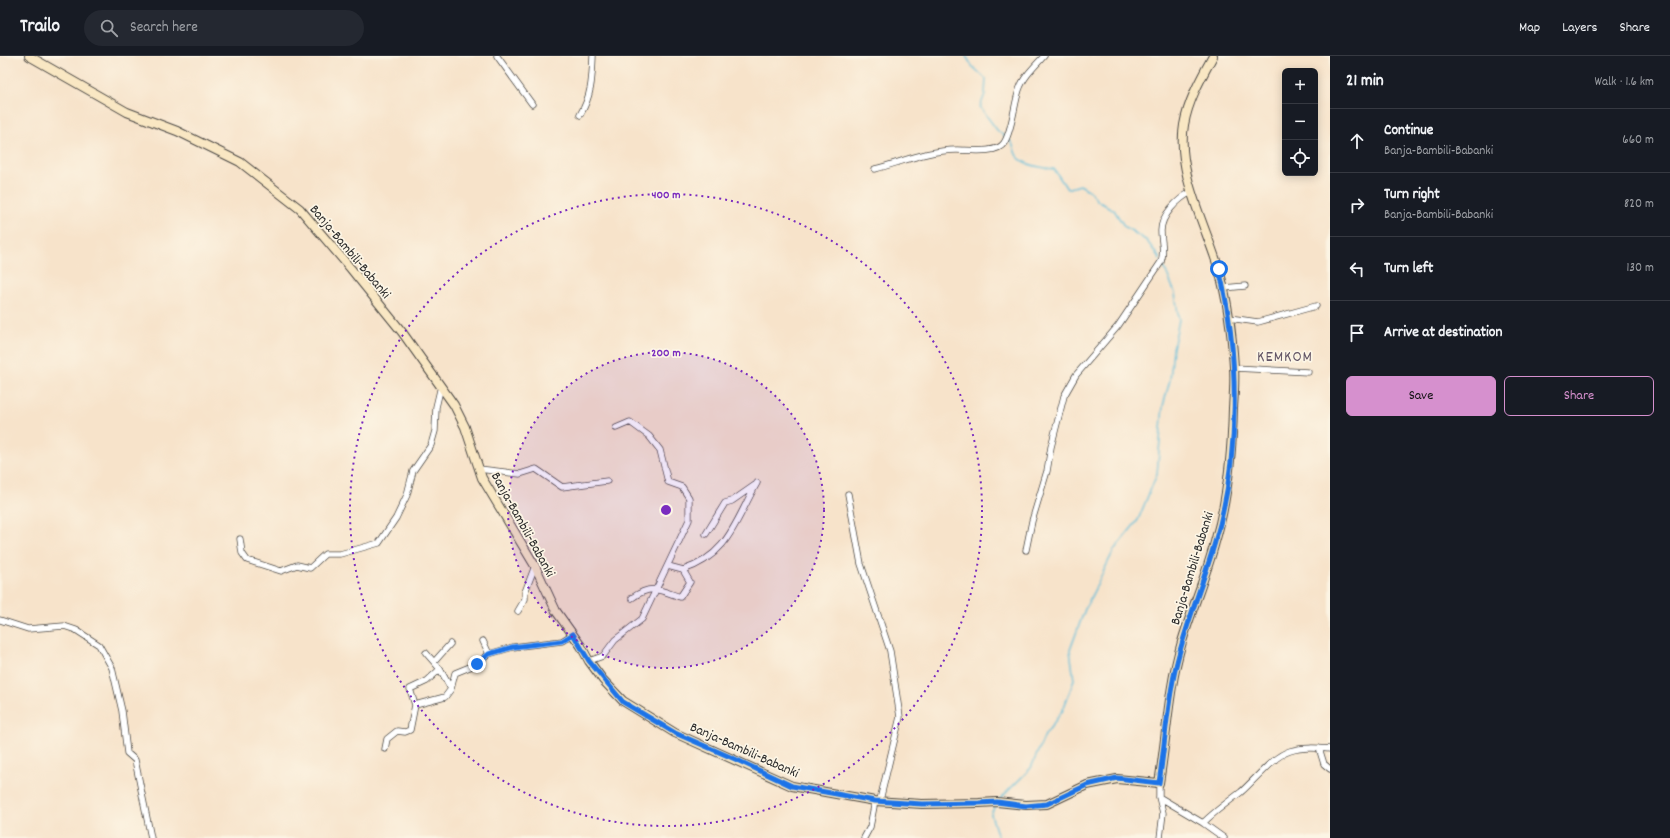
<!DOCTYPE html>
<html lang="en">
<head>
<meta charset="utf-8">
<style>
  body { margin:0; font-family:Dekko,sans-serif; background:#242831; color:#f1f3f6 }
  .controls { position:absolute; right:12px; top:12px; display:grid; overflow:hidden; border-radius:6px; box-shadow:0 2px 10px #0003 }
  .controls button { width:36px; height:36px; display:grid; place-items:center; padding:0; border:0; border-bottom:1px solid #363941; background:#171b24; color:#f1f3f6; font:20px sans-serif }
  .stop { position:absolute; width:12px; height:12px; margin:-9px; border:3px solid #1a73e8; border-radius:50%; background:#fff }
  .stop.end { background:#1a73e8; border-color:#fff; box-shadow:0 1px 4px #0008 }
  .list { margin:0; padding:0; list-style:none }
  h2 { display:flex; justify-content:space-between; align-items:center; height:52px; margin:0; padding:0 16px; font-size:17px }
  h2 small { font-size:13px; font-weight:400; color:#9ea1a6 }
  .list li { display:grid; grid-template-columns:26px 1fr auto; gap:12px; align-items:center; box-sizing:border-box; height:64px; padding:0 16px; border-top:1px solid #363941 }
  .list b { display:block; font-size:15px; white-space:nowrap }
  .list p { margin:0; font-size:13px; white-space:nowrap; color:#9ea1a6 }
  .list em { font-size:13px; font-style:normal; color:#9ea1a6 }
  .actions { display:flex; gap:8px; padding:12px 16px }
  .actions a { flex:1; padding:9px 0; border:1px solid #d690ce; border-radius:6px; text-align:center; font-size:14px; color:#d690ce }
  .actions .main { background:#d690ce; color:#111 }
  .icon { flex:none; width:22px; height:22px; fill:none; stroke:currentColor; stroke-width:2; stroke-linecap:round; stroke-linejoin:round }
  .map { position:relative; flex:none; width:1330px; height:782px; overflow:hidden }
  header { display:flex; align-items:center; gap:24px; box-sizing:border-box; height:56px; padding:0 20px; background:#171b24; border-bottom:1px solid #363941 }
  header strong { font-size:19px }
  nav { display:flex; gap:22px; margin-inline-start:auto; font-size:14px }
  .search { width:280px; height:36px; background:#242831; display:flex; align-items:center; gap:10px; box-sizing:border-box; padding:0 14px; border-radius:22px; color:#9ea1a6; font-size:15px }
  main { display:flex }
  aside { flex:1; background:#171b24 }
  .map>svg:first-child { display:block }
</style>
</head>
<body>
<header>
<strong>Trailo</strong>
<div class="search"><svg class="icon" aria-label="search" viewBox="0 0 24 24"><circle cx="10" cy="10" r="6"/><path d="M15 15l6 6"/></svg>Search here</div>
<nav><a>Map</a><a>Layers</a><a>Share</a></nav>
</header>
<main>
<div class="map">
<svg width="1330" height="782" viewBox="0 0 1330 782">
  <rect width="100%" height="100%" fill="#fcf5e5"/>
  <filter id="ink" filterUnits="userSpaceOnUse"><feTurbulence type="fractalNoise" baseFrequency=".025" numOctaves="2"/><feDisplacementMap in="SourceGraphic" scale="8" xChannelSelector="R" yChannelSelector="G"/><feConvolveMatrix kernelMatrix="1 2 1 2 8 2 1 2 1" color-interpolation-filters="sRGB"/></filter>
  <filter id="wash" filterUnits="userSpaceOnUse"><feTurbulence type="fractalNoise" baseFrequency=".012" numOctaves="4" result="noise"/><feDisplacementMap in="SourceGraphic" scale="16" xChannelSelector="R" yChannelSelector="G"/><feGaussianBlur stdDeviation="0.9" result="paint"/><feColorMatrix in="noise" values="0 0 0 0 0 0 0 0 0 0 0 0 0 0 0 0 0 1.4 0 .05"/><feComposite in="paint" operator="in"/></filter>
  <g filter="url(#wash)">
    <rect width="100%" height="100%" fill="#f7e3ca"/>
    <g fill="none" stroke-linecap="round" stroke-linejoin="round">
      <path stroke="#5abbd8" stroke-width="1.5" d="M 966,0 L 972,10 L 986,23 L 985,38 L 980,51 L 997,74 L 1005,81
        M 1008,83 C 1015,88 1013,94 1017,100 C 1025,110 1042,112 1054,113 L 1067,133 L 1080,129 L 1090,135 L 1098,145 L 1114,154 L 1124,170 L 1147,185 L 1160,203
        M 999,744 L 1031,712 L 1045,679 L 1063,654 L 1074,624 L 1070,594 L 1085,553 L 1114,494 L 1138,464 L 1157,418 L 1163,350 L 1170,324 L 1173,292 L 1179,264 L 1175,237 L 1162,206
        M 996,748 L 991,758 L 998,782"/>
    </g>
  </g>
  <g filter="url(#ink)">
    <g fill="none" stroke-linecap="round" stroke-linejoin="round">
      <g stroke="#4a4743" stroke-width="7">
        <path id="street" d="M 497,0 L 532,48
          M 580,59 C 592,39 592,22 593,0
          M 875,113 C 902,106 928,94 957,94 C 969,94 997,98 1004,87 C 1012,75 1014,49 1019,34 C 1023,21 1035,10 1044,0
          M 1224,232 L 1245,230
          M 1229,262 L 1258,266 L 1316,250
          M 1235,312 L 1308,316
          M 479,413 L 520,418 L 536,413 L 562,431 L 607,425
          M 848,438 L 861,508 L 890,595 L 900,661 L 880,744
          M 706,478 L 725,447 L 732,445 L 755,429
          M 240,483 L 242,497 L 247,504 L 281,515 L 297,509 L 310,512 L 325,498 L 340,498 L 379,487 L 396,462 L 407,439 L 413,415 L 431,389 L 435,375 L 436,351 L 441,330
          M 1026,494 L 1032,465 L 1047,415 L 1051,391 L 1064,340 L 1076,319 L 1118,270 L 1161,206 C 1165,195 1161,186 1161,175 C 1161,159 1178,143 1191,136
          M 683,514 C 729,499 735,465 757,427
          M 632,542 C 651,528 660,534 680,541 L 690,526 L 683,514 L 668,510
          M 518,555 L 525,543 L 525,536 L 535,510
          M 0,564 L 28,573 L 64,570 L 76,574 L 99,589 L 112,612 L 122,655 L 127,697 L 135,704 L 151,782
          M 483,585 L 489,598 L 513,591 L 562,585 L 573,578
          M 426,597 L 440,613 L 451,633 L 455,617 L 477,608 L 489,598
          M 589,605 L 603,600 L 615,584 L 642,563 L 689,464 L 689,442 L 682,431 L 668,426 L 660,394 L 649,380 L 630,366 L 616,372
          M 434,606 L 450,588
          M 440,613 L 427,625 L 410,633 L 415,649 L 445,641 L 451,633
          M 1319,692 L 1324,708 L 1330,713
          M 385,693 L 387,683 L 397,675 L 405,676 L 410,674 L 415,649
          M 1159,727 L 1159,741 L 1163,757 L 1160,782
          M 1159,741 L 1203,767 L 1224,782
          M 1203,767 C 1215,755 1228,746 1241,736 C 1255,724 1273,700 1290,695 C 1303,691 1317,692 1330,693
          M 864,782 L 870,771 L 875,745"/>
      </g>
      <g stroke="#4a4743" stroke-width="10">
        <path id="secondary" d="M 29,0 L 127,56 L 177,75 L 240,106 L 300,153 L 351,213 L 402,276 L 454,349 L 465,371 L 482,422 L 535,510 L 556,555 L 581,590 L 589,605 L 603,624 L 623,645 L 675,677 L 792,730 L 875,745 L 922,748 L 979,747 L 997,746 L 1026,749 L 1047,748 L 1087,729 L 1117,723 L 1159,727 C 1167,679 1168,633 1182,586 C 1192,552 1206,520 1215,486 C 1228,443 1232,397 1233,352 C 1234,338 1235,324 1234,311 C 1232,278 1228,245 1219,214 C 1206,170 1176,116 1184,69 C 1188,45 1201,22 1213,0"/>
      </g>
      <use href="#street" stroke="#fff" stroke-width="5.5"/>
      <use href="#secondary" stroke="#f9e7c3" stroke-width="8"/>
    </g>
  </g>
  <g fill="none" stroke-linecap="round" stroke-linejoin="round" filter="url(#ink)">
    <path stroke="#1a73e8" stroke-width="5" d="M 477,608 L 489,598 L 513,591 L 562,585 L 573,578 L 589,605 L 623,646 L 675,677 L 735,703 L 792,730 L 875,745 L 922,748 L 979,747 L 997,746 L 1026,750 L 1047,748 L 1087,729 L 1117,722 L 1159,727 C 1165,688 1167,648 1176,610 C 1186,568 1203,528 1215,486 C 1240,404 1240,296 1219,213"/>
  </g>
  <circle cx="666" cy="454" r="158" fill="#7b2cbf" fill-opacity=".12"/>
  <g fill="none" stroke="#7b2cbf" stroke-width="2" stroke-dasharray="2 4">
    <circle cx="666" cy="454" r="158"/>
    <circle cx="666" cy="454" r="316"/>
  </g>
  <g text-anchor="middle" stroke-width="3.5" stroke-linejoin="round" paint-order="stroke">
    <g font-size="14" fill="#2b2b2b" stroke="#fcf5e5">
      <text transform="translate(351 195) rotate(50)" y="5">Banja-Bambili-Babanki</text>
      <text transform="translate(524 468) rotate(61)" y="5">Banja-Bambili-Babanki</text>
      <text transform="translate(1191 512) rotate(-73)" y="5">Banja-Bambili-Babanki</text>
      <text transform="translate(745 693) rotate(24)" y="5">Banja-Bambili-Babanki</text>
    </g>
    <g font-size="16" letter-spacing="1" fill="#615465" stroke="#fcf5e5">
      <text x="1285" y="305">KEMKOM</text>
    </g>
  </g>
  <circle cx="666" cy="454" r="6" fill="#7b2cbf" stroke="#fcf5e5" stroke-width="2"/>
  <g font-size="12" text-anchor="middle" font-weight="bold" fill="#7b2cbf" stroke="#fcf5e5" stroke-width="3.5" stroke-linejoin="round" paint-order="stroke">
    <text x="666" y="142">400 m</text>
    <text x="666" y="300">200 m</text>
  </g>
</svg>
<div class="controls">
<button>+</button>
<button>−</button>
<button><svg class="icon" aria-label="locate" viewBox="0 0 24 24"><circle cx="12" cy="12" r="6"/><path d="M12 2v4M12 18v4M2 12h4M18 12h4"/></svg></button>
</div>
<div class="stop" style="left:1219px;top:213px"></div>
<div class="stop end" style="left:477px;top:608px"></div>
</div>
<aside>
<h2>21 min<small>Walk · 1.6 km</small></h2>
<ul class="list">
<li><svg class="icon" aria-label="ahead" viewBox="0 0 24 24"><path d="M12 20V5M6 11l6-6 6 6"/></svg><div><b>Continue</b><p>Banja-Bambili-Babanki</p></div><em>660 m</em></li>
<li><svg class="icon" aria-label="right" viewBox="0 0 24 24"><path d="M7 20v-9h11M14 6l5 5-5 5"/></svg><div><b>Turn right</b><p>Banja-Bambili-Babanki</p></div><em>820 m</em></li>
<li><svg class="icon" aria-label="left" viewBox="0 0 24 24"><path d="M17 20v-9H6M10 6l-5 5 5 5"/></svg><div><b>Turn left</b></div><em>130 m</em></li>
<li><svg class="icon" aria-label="arrive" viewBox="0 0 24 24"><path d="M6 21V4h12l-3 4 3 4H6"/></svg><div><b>Arrive at destination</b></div></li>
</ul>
<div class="actions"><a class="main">Save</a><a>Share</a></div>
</aside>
</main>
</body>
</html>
